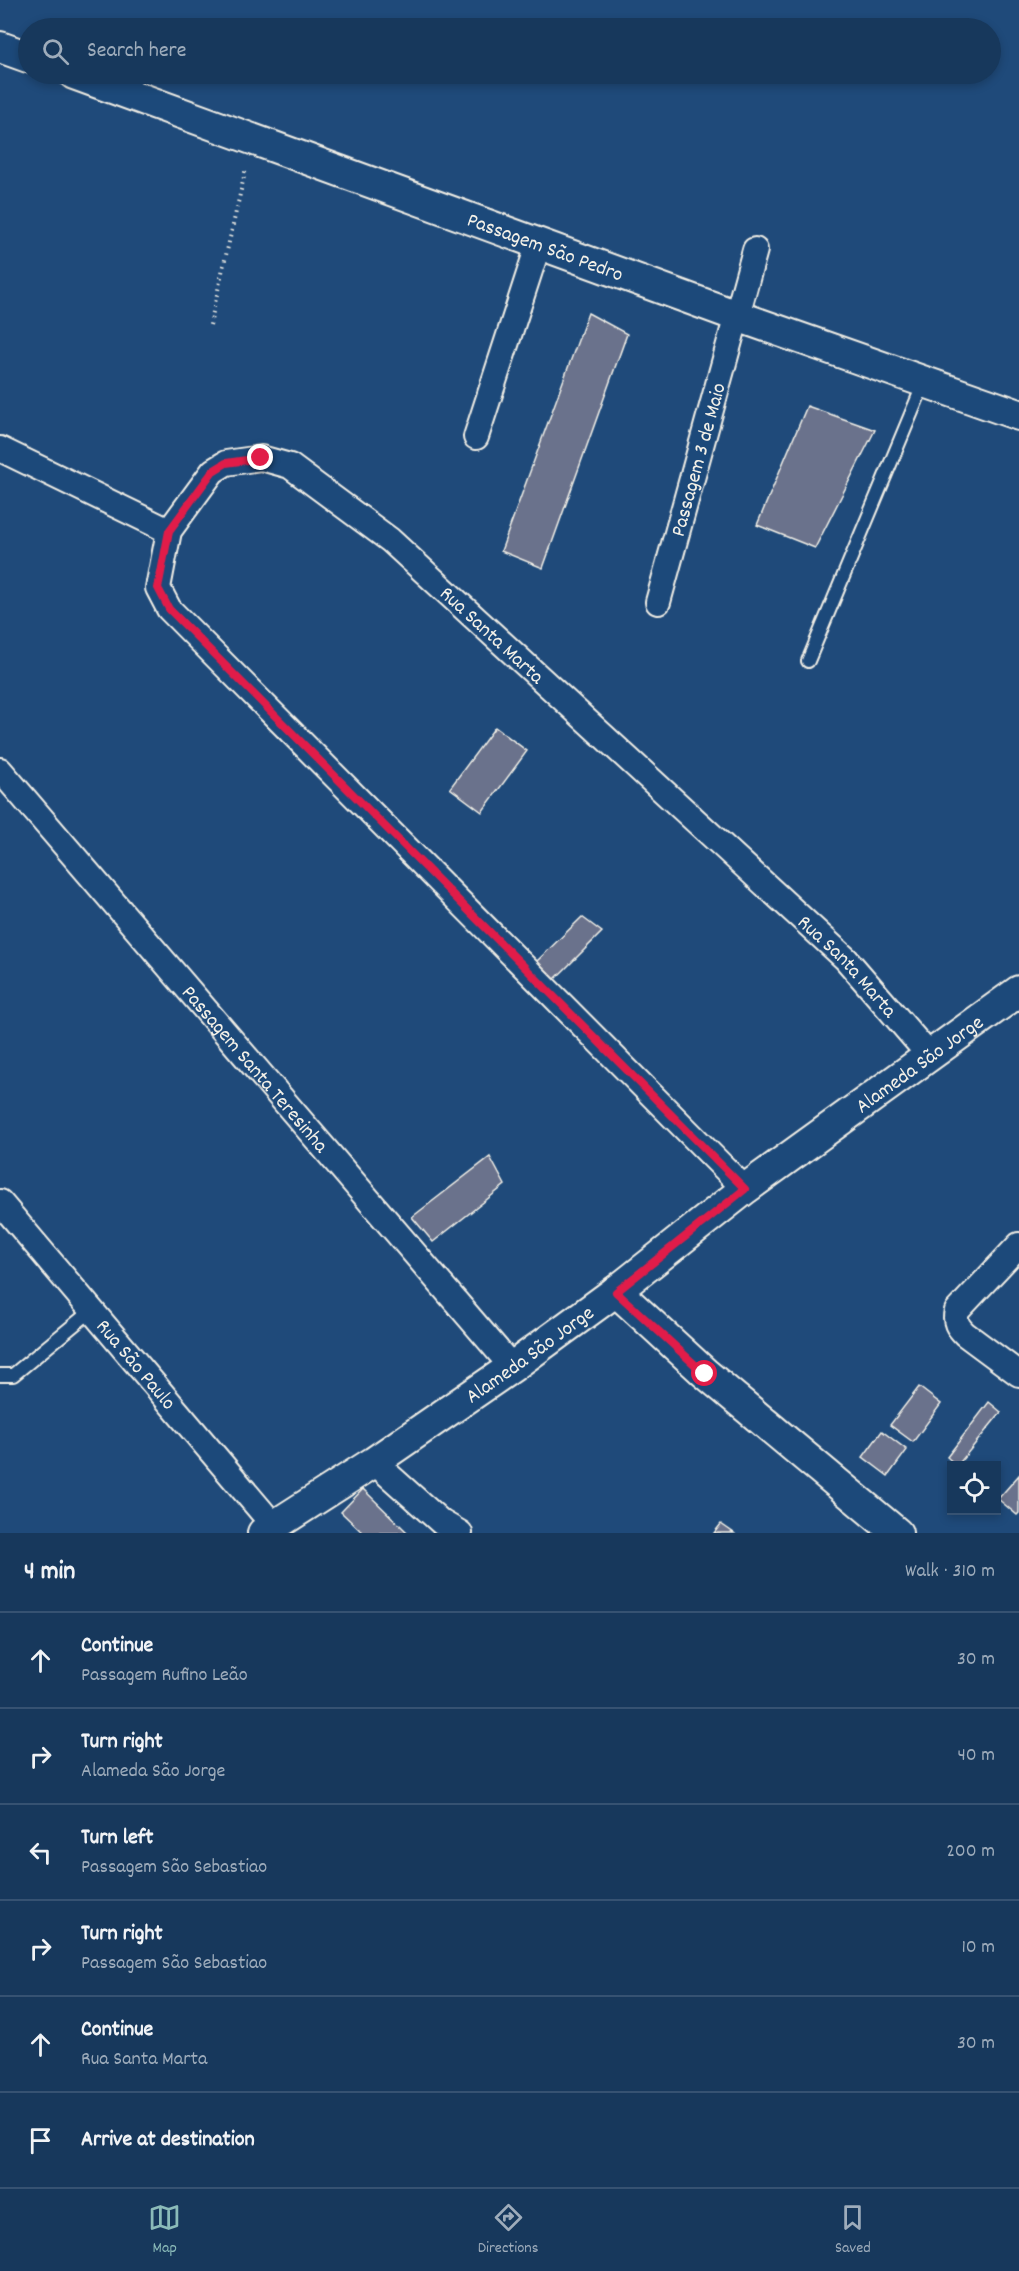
<!DOCTYPE html>
<html lang="en">
<head>
<meta charset="utf-8">
<style>
  body { margin:0; font-family:Dekko,sans-serif; background:#244365; color:#f1f3f6 }
  .controls { position:absolute; right:18px; bottom:18px; display:grid; overflow:hidden; border-radius:0px; box-shadow:0 3px 9px #0003 }
  .controls button { width:54px; height:54px; display:grid; place-items:center; padding:0; border:0; border-bottom:2px solid #365272; background:#17385c; color:#f1f3f6; font:30px sans-serif }
  .stop { position:absolute; width:18px; height:18px; margin:-14px; border:4px solid #e11d48; border-radius:50%; background:#fff }
  .stop.end { background:#e11d48; border-color:#fff; box-shadow:0 2px 6px #0008 }
  .list { margin:0; padding:0; list-style:none }
  h2 { display:flex; justify-content:space-between; align-items:center; height:78px; margin:0; padding:0 24px; font-size:26px }
  h2 small { font-size:20px; font-weight:400; color:#9eacbb }
  .list li { display:grid; grid-template-columns:39px 1fr auto; gap:18px; align-items:center; box-sizing:border-box; height:96px; padding:0 24px; border-top:2px solid #365272 }
  .list b { display:block; font-size:22px; white-space:nowrap }
  .list p { margin:0; font-size:20px; white-space:nowrap; color:#9eacbb }
  .list em { font-size:20px; font-style:normal; color:#9eacbb }
  .icon { flex:none; width:33px; height:33px; fill:none; stroke:currentColor; stroke-width:2; stroke-linecap:round; stroke-linejoin:round }
  .map { position:relative; flex:none; width:1019px; height:1533px; overflow:hidden }
  .search { position:absolute; background:#17385c; box-shadow:0 3px 9px #0003; left:18px; right:18px; top:18px; height:66px; display:flex; align-items:center; gap:15px; box-sizing:border-box; padding:0 21px; border-radius:33px; color:#9eacbb; font-size:22px }
  .sheet { height:654px; background:#17385c }
  nav { display:flex; justify-content:space-around; align-items:center; box-sizing:border-box; height:84px; border-top:2px solid #365272; background:#17385c; font-size:16px; color:#9eacbb }
  nav a { display:grid; justify-items:center; gap:3px }
  nav .on { color:#8bbbb9 }
  .map>svg:first-child { display:block }
</style>
</head>
<body>
<div class="map">
<svg width="1019" height="1533" viewBox="0 0 1019 1533">
  <rect width="100%" height="100%" fill="#1f4a7a"/>
  <filter id="ink" filterUnits="userSpaceOnUse"><feTurbulence type="fractalNoise" baseFrequency=".0167" numOctaves="2"/><feDisplacementMap in="SourceGraphic" scale="12" xChannelSelector="R" yChannelSelector="G"/><feConvolveMatrix kernelMatrix="1 2 1 2 8 2 1 2 1" color-interpolation-filters="sRGB"/></filter>
  <g filter="url(#ink)">
    <path fill="#6a728c" stroke="#f4f1e8" stroke-width="1.5" d="M 588,313 L 627,334 L 543,568 L 501,551 Z
      M 807,406 L 875,430 L 815,548 L 757,525 Z
      M 495,727 L 527,751 L 482,812 L 450,788 Z
      M 582,917 L 602,932 L 553,981 L 536,962 Z
      M 490,1157 L 505,1185 L 433,1242 L 412,1217 Z
      M 919,1387 L 941,1404 L 913,1442 L 890,1425 Z
      M 989,1402 L 1001,1412 L 957,1466 L 947,1457 Z
      M 882,1431 L 907,1450 L 888,1476 L 863,1457 Z
      M 1019,1475 L 1019,1513 L 1017,1515 L 998,1499 Z
      M 363,1489 L 408,1533 L 363,1533 L 341,1512 Z
      M 721,1524 L 734,1533 L 714,1533 Z"/>
    <g fill="none" stroke-linecap="round" stroke-linejoin="round">
      <g stroke="#f4f1e8" stroke-width="16">
        <path id="service" d="M 808,661 L 924,383
          M 0,1375 L 13,1375 L 92,1310"/>
      </g>
      <g stroke="#f4f1e8" stroke-width="28">
        <g id="minor">
          <path d="M 476,437 L 539,243"/>
          <path d="M 0,449 L 169,531"/>
          <path id="s1" d="M 658,602 L 755,250"/>
          <path id="s2" d="M 0,770 L 512,1367"/>
          <path id="s3" d="M 745,1189 L 169,609 L 158,588 L 169,531 L 213,471 L 226,463 L 261,458 L 290,466 L 390,540 L 846,959 L 929,1055"/>
          <path id="s4" d="M 0,1202 L 274,1526"/>
          <path d="M 1019,1245 L 957,1311 C 954,1322 958,1327 965,1334 L 1019,1374"/>
          <path d="M 374,1462 L 441,1522 L 460,1533"/>
        </g>
      </g>
      <g stroke="#f4f1e8" stroke-width="34">
        <g id="tertiary">
          <path d="M 0,47 L 28,57"/>
          <path id="s5" d="M 74,74 L 737,316 L 1019,415"/>
          <path d="M 616,1291 L 705,1373 L 897,1533"/>
          <path id="s6" d="M 263,1533 L 374,1462 L 512,1367 L 616,1291 L 745,1189 L 1019,991"/>
        </g>
      </g>
      <path stroke="#f4f1e8" stroke-width="4" stroke-dasharray="1.5 4.5" stroke-linecap="butt" d="M 210,325 L 246,168"/>
      <use href="#service" stroke="#1f4a7a" stroke-width="12"/>
      <use href="#minor" stroke="#1f4a7a" stroke-width="24"/>
      <use href="#tertiary" stroke="#1f4a7a" stroke-width="30"/>
    </g>
  </g>
  <g fill="none" stroke-linecap="round" stroke-linejoin="round" filter="url(#ink)">
    <path stroke="#e11d48" stroke-width="8" d="M 261,458 L 226,463 L 213,471 L 169,531 L 158,588 L 169,609 L 745,1189 L 616,1292 L 705,1374"/>
  </g>
  <g text-anchor="middle" stroke-width="4.5" stroke-linejoin="round" paint-order="stroke">
    <g font-size="21" fill="#f4f1e8" stroke="#1f4a7a">
      <text dy="7" stroke="none"><textPath href="#s5" startOffset="502">Passagem São Pedro</textPath></text>
      <text dy="7" stroke="none"><textPath href="#s1" startOffset="148">Passagem 3 de Maio</textPath></text>
      <text dy="7" stroke="none"><textPath href="#s3" startOffset="1318">Rua Santa Marta</textPath></text>
      <text dy="7" stroke="none"><textPath href="#s3" startOffset="1804">Rua Santa Marta</textPath></text>
      <text dy="7" stroke="none"><textPath href="#s6" startOffset="807">Alameda São Jorge</textPath></text>
      <text dy="7" stroke="none"><textPath href="#s2" startOffset="393">Passagem Santa Teresinha</textPath></text>
      <text dy="7" stroke="none"><textPath href="#s6" startOffset="321">Alameda São Jorge</textPath></text>
      <text dy="7" stroke="none"><textPath href="#s4" startOffset="212">Rua São Paulo</textPath></text>
    </g>
  </g>
</svg>
<div class="controls">
<button><svg class="icon" aria-label="locate" viewBox="0 0 24 24"><circle cx="12" cy="12" r="6"/><path d="M12 2v4M12 18v4M2 12h4M18 12h4"/></svg></button>
</div>
<div class="stop" style="left:705px;top:1374px"></div>
<div class="stop end" style="left:261px;top:458px"></div>
<div class="search"><svg class="icon" aria-label="search" viewBox="0 0 24 24"><circle cx="10" cy="10" r="6"/><path d="M15 15l6 6"/></svg>Search here</div>
</div>
<section class="sheet">
<h2>4 min<small>Walk · 310 m</small></h2>
<ul class="list">
<li><svg class="icon" aria-label="ahead" viewBox="0 0 24 24"><path d="M12 20V5M6 11l6-6 6 6"/></svg><div><b>Continue</b><p>Passagem Rufino Leão</p></div><em>30 m</em></li>
<li><svg class="icon" aria-label="right" viewBox="0 0 24 24"><path d="M7 20v-9h11M14 6l5 5-5 5"/></svg><div><b>Turn right</b><p>Alameda São Jorge</p></div><em>40 m</em></li>
<li><svg class="icon" aria-label="left" viewBox="0 0 24 24"><path d="M17 20v-9H6M10 6l-5 5 5 5"/></svg><div><b>Turn left</b><p>Passagem São Sebastiao</p></div><em>200 m</em></li>
<li><svg class="icon" aria-label="right" viewBox="0 0 24 24"><path d="M7 20v-9h11M14 6l5 5-5 5"/></svg><div><b>Turn right</b><p>Passagem São Sebastiao</p></div><em>10 m</em></li>
<li><svg class="icon" aria-label="ahead" viewBox="0 0 24 24"><path d="M12 20V5M6 11l6-6 6 6"/></svg><div><b>Continue</b><p>Rua Santa Marta</p></div><em>30 m</em></li>
<li><svg class="icon" aria-label="arrive" viewBox="0 0 24 24"><path d="M6 21V4h12l-3 4 3 4H6"/></svg><div><b>Arrive at destination</b></div></li>
</ul>
</section>
<nav>
<a class="on"><svg class="icon" aria-label="map" viewBox="0 0 24 24"><path d="M3 6l6-2 6 2 6-2v14l-6 2-6-2-6 2zM9 4v14M15 6v14"/></svg>Map</a>
<a><svg class="icon" aria-label="directions" viewBox="0 0 24 24"><path d="M12 3l9 9-9 9-9-9zM9 14v-3h6M13 9l2 2-2 2"/></svg>Directions</a>
<a><svg class="icon" aria-label="saved" viewBox="0 0 24 24"><path d="M7 4h10v16l-5-4-5 4z"/></svg>Saved</a>
</nav>
</body>
</html>
